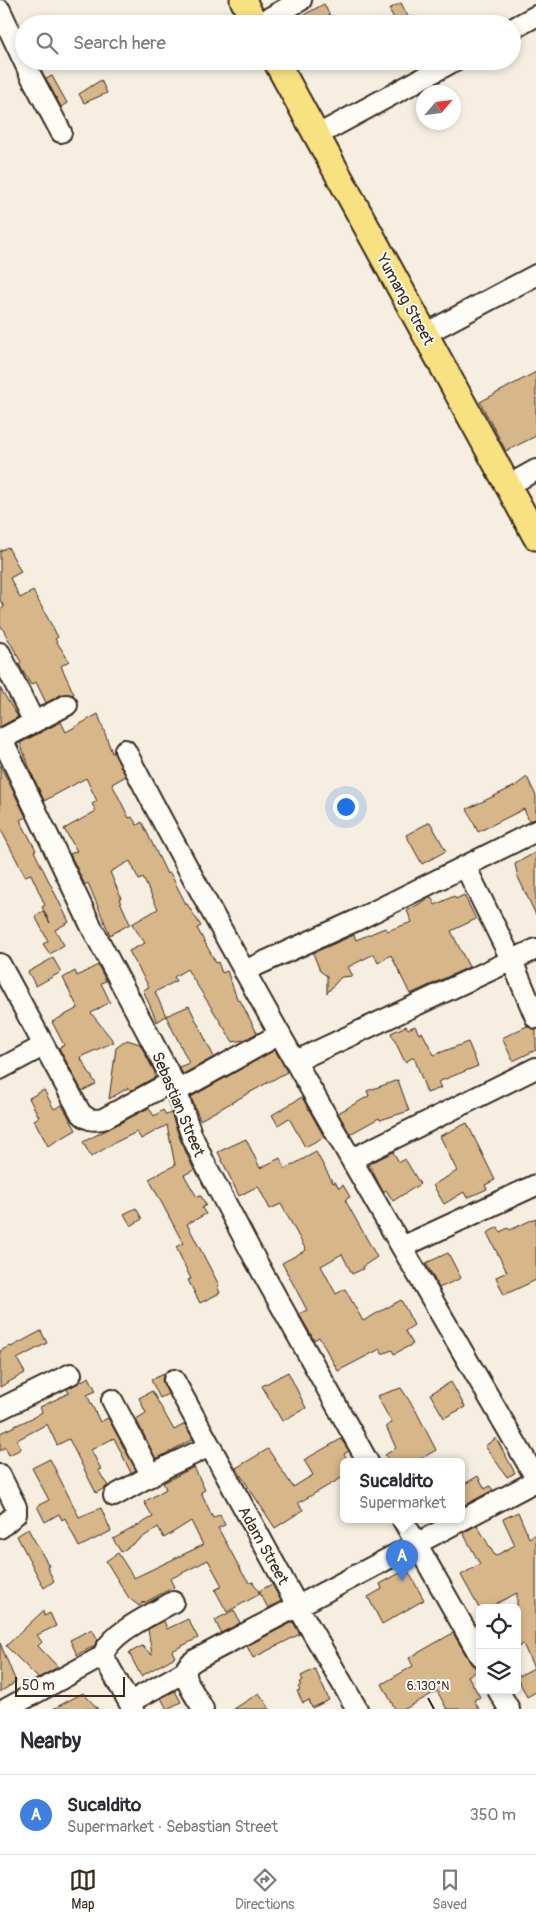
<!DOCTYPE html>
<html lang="en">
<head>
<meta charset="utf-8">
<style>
  body { margin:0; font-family:Pangolin,sans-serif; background:#f2f2f3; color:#2b2b33 }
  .controls { position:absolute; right:15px; bottom:15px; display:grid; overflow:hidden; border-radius:8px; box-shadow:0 2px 8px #0003 }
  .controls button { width:45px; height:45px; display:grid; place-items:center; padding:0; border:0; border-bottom:1px solid #e1e1e2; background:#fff; color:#2b2b33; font:25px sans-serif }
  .compass { position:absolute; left:416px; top:85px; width:45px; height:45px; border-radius:50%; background:#fff; box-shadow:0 2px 8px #0003; rotate:62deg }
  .scale { position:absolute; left:15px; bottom:12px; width:110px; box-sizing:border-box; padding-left:5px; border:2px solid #3b2a1e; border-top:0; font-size:14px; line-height:18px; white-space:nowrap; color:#3b2a1e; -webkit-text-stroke:4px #fdfcf7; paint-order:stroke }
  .you { position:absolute; left:345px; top:806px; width:18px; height:18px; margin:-12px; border:4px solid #fff; border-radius:50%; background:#1a73e8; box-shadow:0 0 0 8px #1a73e833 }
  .badge { display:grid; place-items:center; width:32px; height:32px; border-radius:50%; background:#3b2a1e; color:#fff; font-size:16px; font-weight:700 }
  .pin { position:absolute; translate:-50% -41px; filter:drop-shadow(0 1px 2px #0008) }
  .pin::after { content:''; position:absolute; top:26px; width:18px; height:15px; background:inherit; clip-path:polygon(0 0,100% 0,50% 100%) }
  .popup { position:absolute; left:340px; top:1458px; width:125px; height:65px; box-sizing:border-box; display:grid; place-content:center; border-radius:8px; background:#fff; filter:drop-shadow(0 1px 4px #0005); font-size:16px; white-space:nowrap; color:#7c7c81 }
  .popup b { font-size:19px; color:#2b2b33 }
  .popup::after { content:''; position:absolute; left:50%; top:100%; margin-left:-10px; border:10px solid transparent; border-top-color:#fff }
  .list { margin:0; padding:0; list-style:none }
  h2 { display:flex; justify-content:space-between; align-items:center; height:65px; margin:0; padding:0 20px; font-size:21px }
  h2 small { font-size:16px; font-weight:400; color:#7c7c81 }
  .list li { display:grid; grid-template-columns:32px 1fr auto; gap:15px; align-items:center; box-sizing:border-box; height:80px; padding:0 20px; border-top:1px solid #e1e1e2 }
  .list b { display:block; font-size:19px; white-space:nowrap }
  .list p { margin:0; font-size:16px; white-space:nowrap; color:#7c7c81 }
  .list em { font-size:16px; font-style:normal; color:#7c7c81 }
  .icon { flex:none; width:28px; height:28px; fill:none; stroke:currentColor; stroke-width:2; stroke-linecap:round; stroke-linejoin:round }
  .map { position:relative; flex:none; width:536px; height:1709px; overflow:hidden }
  .search { position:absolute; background:#fff; box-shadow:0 2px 8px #0003; left:15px; right:15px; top:15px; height:55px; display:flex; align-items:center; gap:12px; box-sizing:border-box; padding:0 18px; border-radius:28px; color:#7c7c81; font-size:19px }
  .sheet { height:145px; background:#fff }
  nav { display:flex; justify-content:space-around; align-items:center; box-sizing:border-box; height:70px; border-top:1px solid #e1e1e2; background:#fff; font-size:14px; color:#7c7c81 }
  nav a { display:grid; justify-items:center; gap:2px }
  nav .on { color:#3b2a1e }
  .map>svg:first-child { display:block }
</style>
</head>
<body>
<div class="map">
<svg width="536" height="1709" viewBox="0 0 536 1709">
  <rect width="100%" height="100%" fill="#f5eee1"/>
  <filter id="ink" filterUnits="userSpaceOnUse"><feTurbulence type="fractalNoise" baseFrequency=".02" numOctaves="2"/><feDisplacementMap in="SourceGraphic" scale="10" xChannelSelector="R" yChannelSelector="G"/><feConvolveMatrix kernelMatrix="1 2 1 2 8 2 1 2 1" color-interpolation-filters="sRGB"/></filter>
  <g filter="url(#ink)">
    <path fill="#d7b68a" stroke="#3b2a1e" d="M 401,3 L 412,24 L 397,24 L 389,9 Z
      M 324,4 L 332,20 L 323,24 L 287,24 Z
      M 52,76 L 67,103 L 61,107 L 46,79 Z
      M 101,80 L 107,93 L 84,103 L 79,94 Z
      M 536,372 L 536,436 L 506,451 L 480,402 Z
      M 8,547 L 21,572 L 10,578 L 20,598 L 33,591 L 58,637 L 55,639 L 69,661 L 61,666 L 74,694 L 72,695 L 62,694 L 46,703 L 36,682 L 31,685 L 21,668 L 19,664 L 21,662 L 0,624 L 0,610 L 4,607 L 0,600 L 0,551 Z
      M 0,688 L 18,717 L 0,727 Z
      M 98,714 L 112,753 L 114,752 L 126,776 L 112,784 L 129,818 L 132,817 L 137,825 L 142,822 L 167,874 L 170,873 L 186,904 L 187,904 L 201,926 L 197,928 L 216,963 L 218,962 L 222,973 L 227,971 L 238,1001 L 240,1000 L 257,1033 L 244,1040 L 233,1042 L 187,969 L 174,977 L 176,981 L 155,992 L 166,1016 L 157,1022 L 143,990 L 149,987 L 129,951 L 145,943 L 132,924 L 158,909 L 143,878 L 139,880 L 130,861 L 110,872 L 121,898 L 119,899 L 130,924 L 110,935 L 88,883 L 85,885 L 70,854 L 77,851 L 64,829 L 96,811 L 92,804 L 97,801 L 86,778 L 44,801 L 32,774 L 20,743 L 61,722 L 66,732 Z
      M 0,765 L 26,817 L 20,820 L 36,850 L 34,851 L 69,922 L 55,930 L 64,945 L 50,954 L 43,944 L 48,941 L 35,916 L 43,911 L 50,923 L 42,907 L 45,905 L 31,874 L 25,876 L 0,828 Z
      M 527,777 L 536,796 L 536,819 L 529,821 L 524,809 L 478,832 L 467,809 L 515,786 Z
      M 430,822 L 446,851 L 422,864 L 406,835 Z
      M 536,852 L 536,915 L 518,877 L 515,864 Z
      M 464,895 L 476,919 L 451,931 L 469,967 L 410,994 L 391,955 L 378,963 L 374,954 L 348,967 L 353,976 L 341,977 L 327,993 L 327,976 L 320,971 L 313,953 L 354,935 L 356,940 L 385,928 L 387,931 L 412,922 L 407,911 L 431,897 L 435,905 L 454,896 L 456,899 Z
      M 53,958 L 61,972 L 36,986 L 28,972 Z
      M 98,965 L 106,981 L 101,983 L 110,1002 L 91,1013 L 114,1042 L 80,1057 L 96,1084 L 82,1091 L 59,1048 L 64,1045 L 52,1022 L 78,1008 L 63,978 L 75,971 L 77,976 Z
      M 189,1006 L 214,1057 L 183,1074 L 179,1067 L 189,1063 L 166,1016 Z
      M 406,1026 L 408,1029 L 415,1026 L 419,1034 L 422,1032 L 434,1055 L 468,1042 L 478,1066 L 438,1082 L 441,1088 L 427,1093 L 414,1057 L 405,1062 L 391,1033 Z
      M 527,1026 L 536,1030 L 536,1050 L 513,1061 L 502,1038 Z
      M 127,1040 L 140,1044 L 155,1073 L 155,1077 L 132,1090 L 128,1088 L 109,1099 L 116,1048 Z
      M 275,1050 L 287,1072 L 200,1120 L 191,1097 Z
      M 398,1080 L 409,1111 L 380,1120 L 379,1118 L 350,1134 L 338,1113 L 369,1096 L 367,1091 Z
      M 44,1090 L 54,1109 L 62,1105 L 76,1130 L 48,1146 L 34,1120 L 39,1117 L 29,1098 Z
      M 302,1097 L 324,1137 L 305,1147 L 289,1118 L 278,1125 L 272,1115 Z
      M 149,1108 L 154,1116 L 163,1110 L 166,1115 L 171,1113 L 180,1139 L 194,1170 L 184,1175 L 197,1197 L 201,1196 L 206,1205 L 202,1208 L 206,1214 L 187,1224 L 219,1285 L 217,1286 L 220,1293 L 200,1303 L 188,1280 L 191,1279 L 176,1247 L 183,1243 L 149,1179 L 175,1165 L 167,1125 L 141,1139 L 137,1132 L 114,1143 L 91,1157 L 83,1142 Z
      M 467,1123 L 495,1180 L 485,1185 L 487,1189 L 467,1198 L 464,1192 L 444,1204 L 433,1185 L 457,1171 L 440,1136 Z
      M 246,1139 L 260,1168 L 280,1158 L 285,1169 L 316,1152 L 333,1183 L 335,1182 L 339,1188 L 343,1185 L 350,1197 L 345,1200 L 377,1257 L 362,1267 L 363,1269 L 352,1274 L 342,1254 L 321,1266 L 336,1294 L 345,1289 L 363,1321 L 401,1300 L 414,1325 L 405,1331 L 413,1344 L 394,1354 L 392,1350 L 382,1354 L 380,1349 L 338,1371 L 319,1337 L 314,1340 L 299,1314 L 307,1310 L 282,1263 L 306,1250 L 281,1204 L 270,1209 L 258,1186 L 239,1196 L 218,1152 Z
      M 393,1152 L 399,1162 L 405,1159 L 420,1184 L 393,1201 L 386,1190 L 383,1192 L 369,1164 Z
      M 136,1208 L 142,1219 L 131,1226 L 124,1214 Z
      M 536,1218 L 536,1280 L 504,1295 L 496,1277 L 507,1272 L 487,1233 L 498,1227 L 500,1232 L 508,1228 L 510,1230 Z
      M 448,1253 L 461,1278 L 439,1288 L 426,1263 Z
      M 41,1331 L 47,1343 L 17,1359 L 25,1373 L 0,1387 L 0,1351 L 10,1346 L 11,1347 Z
      M 288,1372 L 306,1408 L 282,1421 L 262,1386 Z
      M 164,1374 L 162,1380 L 168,1394 L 160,1398 L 151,1380 Z
      M 89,1377 L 96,1391 L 87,1395 L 100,1422 L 108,1418 L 136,1470 L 131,1473 L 114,1438 L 91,1450 L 101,1469 L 98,1470 L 108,1486 L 96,1493 L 69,1439 L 57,1445 L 47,1424 L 17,1440 L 21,1449 L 9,1455 L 5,1447 L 0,1451 L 0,1433 L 34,1417 L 42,1412 L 40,1407 L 69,1393 L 67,1389 Z
      M 451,1382 L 465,1407 L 444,1418 L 430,1394 Z
      M 401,1388 L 416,1411 L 436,1450 L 415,1462 L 390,1462 L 385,1455 L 396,1448 L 386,1426 L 392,1423 L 377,1396 Z
      M 152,1391 L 174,1430 L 185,1424 L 193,1439 L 156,1459 L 136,1419 L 146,1413 L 139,1398 Z
      M 496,1438 L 515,1473 L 507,1477 L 485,1446 Z
      M 341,1439 L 349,1451 L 344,1454 L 349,1462 L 343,1462 L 343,1477 L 298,1503 L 303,1510 L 275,1528 L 236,1468 L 268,1449 L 293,1487 L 313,1475 L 304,1460 Z
      M 50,1459 L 79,1517 L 101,1508 L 111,1531 L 79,1547 L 65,1518 L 62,1520 L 59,1514 L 45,1522 L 37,1506 L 49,1500 L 32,1468 Z
      M 194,1467 L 205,1490 L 201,1492 L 213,1518 L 220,1514 L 225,1525 L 218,1528 L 243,1574 L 250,1583 L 253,1582 L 260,1594 L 227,1612 L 215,1590 L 222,1586 L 208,1560 L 170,1579 L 174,1587 L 144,1603 L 144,1601 L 139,1606 L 129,1598 L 106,1561 L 118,1553 L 134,1578 L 203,1545 L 191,1521 L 164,1538 L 158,1527 L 121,1552 L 113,1539 L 153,1517 L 144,1502 L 166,1489 L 163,1483 Z
      M 478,1476 L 485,1489 L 490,1486 L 493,1490 L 461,1507 L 461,1486 Z
      M 518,1512 L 529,1538 L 536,1534 L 536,1692 L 527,1697 L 517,1677 L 534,1668 L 523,1644 L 517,1648 L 517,1593 L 488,1608 L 479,1608 L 461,1575 L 480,1564 L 463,1533 L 477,1525 L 495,1556 L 515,1545 L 503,1519 Z
      M 28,1529 L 49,1566 L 47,1567 L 54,1581 L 44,1588 L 17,1536 Z
      M 407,1569 L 424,1600 L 382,1624 L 368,1597 L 382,1589 L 380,1584 Z
      M 272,1584 L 281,1601 L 268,1608 L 259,1591 Z
      M 234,1610 L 240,1623 L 221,1633 L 215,1620 Z
      M 43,1611 L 44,1616 L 50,1613 L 56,1626 L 37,1635 L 42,1642 L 38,1646 L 58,1667 L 38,1678 L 6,1646 Z
      M 188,1619 L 198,1638 L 172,1651 L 175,1657 L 141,1676 L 129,1653 L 142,1646 L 152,1655 L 148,1629 L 164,1621 L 167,1629 Z
      M 293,1622 L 300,1634 L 253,1658 L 247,1646 Z
      M 92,1629 L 98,1640 L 94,1646 L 77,1655 L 70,1640 Z
      M 453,1633 L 470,1662 L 478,1671 L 468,1676 L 480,1697 L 474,1700 L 479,1709 L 447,1709 L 437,1691 L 405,1709 L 395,1709 L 382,1684 L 413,1666 L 409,1658 Z
      M 0,1643 L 16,1682 L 0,1692 Z
      M 315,1669 L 329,1700 L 312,1708 L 309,1700 L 303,1703 L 297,1691 L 300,1690 L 298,1687 L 301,1685 L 299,1683 L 303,1680 L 301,1676 Z
      M 175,1691 L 181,1702 L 167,1709 L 161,1698 Z
      M 83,1693 L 98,1709 L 53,1709 Z
      M 259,1693 L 270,1709 L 234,1709 Z"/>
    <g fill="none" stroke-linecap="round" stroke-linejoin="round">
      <g stroke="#3b2a1e" stroke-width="24">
        <path id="minor" d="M 0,10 L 30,74 L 61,132
          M 259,24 L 301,0
          M 512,29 L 536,16
          M 316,136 L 454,61
          M 425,334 L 536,275
          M 509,485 L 536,470
          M 0,653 L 34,722
          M 2,739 L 92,928 L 173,1081 L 191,1134 L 204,1162 L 255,1259 L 368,1462
          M 0,740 L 67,705
          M 125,750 C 254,997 396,1237 536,1478
          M 465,866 L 512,961 L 536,1018
          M 0,964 L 80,1112 C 87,1120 93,1121 103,1119 L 173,1081
          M 244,971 L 355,921 L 536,831
          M 296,1061 L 536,949
          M 0,1069 L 43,1046
          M 177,1091 L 280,1034
          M 352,1159 L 536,1068
          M 402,1247 L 536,1185
          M 174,1380 L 298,1607 L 357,1709
          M 112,1400 L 152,1476
          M 0,1409 L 71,1374
          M 0,1475 L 16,1507 L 16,1514 L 0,1528
          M 114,1496 L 168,1466 L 210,1446
          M 403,1520 L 480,1656
          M 498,1690 L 509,1709
          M 130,1702 L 186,1671
          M 6,1709 L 103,1656
          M 133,1709 L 103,1656 C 109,1633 153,1614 173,1602
          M 203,1709 C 198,1699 184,1682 186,1670 C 187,1665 191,1663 195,1660 L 536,1481"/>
      </g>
      <g stroke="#3b2a1e" stroke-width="29">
        <path id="major" d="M 243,0 L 255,24
          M 276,61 L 536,537"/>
      </g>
      <use href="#minor" stroke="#fdfcf7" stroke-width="20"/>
      <use href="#major" stroke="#f8e181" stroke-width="25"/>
    </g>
  </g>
  <path fill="none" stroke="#3b2a1e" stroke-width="2" d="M 428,1698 L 434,1709"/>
  <g text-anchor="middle" stroke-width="4" stroke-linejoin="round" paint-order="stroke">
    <g font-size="16" fill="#3b2a1e" stroke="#fdfcf7">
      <text transform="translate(406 299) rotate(61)" y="6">Yumang Street</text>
      <text transform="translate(179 1104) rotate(67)" y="6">Sebastian Street</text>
      <text transform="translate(264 1545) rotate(61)" y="6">Adam Street</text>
    </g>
  </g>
  <g font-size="12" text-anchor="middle" fill="#3b2a1e" stroke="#fdfcf7" stroke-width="4" stroke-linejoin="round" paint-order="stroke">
    <text x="428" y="1690">6.130°N</text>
  </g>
</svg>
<div class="controls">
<button><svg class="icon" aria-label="locate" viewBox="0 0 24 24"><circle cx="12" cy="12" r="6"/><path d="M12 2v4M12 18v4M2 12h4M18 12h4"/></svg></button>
<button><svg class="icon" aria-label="layers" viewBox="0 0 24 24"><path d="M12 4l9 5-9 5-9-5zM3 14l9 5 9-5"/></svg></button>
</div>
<svg class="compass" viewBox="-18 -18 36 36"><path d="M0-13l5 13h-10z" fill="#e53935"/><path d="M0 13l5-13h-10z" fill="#7c7c81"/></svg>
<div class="scale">50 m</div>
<div class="you"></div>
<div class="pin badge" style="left:402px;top:1581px;background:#3f7fe0">A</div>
<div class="popup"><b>Sucaldito</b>Supermarket</div>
<div class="search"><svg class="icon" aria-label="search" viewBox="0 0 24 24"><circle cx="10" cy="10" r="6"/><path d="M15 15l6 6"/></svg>Search here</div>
</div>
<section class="sheet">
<h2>Nearby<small></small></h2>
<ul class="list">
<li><span class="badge" style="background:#3f7fe0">A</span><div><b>Sucaldito</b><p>Supermarket · Sebastian Street</p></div><em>350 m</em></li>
</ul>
</section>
<nav>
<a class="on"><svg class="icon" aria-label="map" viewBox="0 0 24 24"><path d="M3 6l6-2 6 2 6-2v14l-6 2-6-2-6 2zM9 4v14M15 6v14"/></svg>Map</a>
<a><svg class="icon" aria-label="directions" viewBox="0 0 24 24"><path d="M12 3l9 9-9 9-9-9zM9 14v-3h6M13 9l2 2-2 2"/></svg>Directions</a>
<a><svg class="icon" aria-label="saved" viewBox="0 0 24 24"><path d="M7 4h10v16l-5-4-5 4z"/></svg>Saved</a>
</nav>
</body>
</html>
